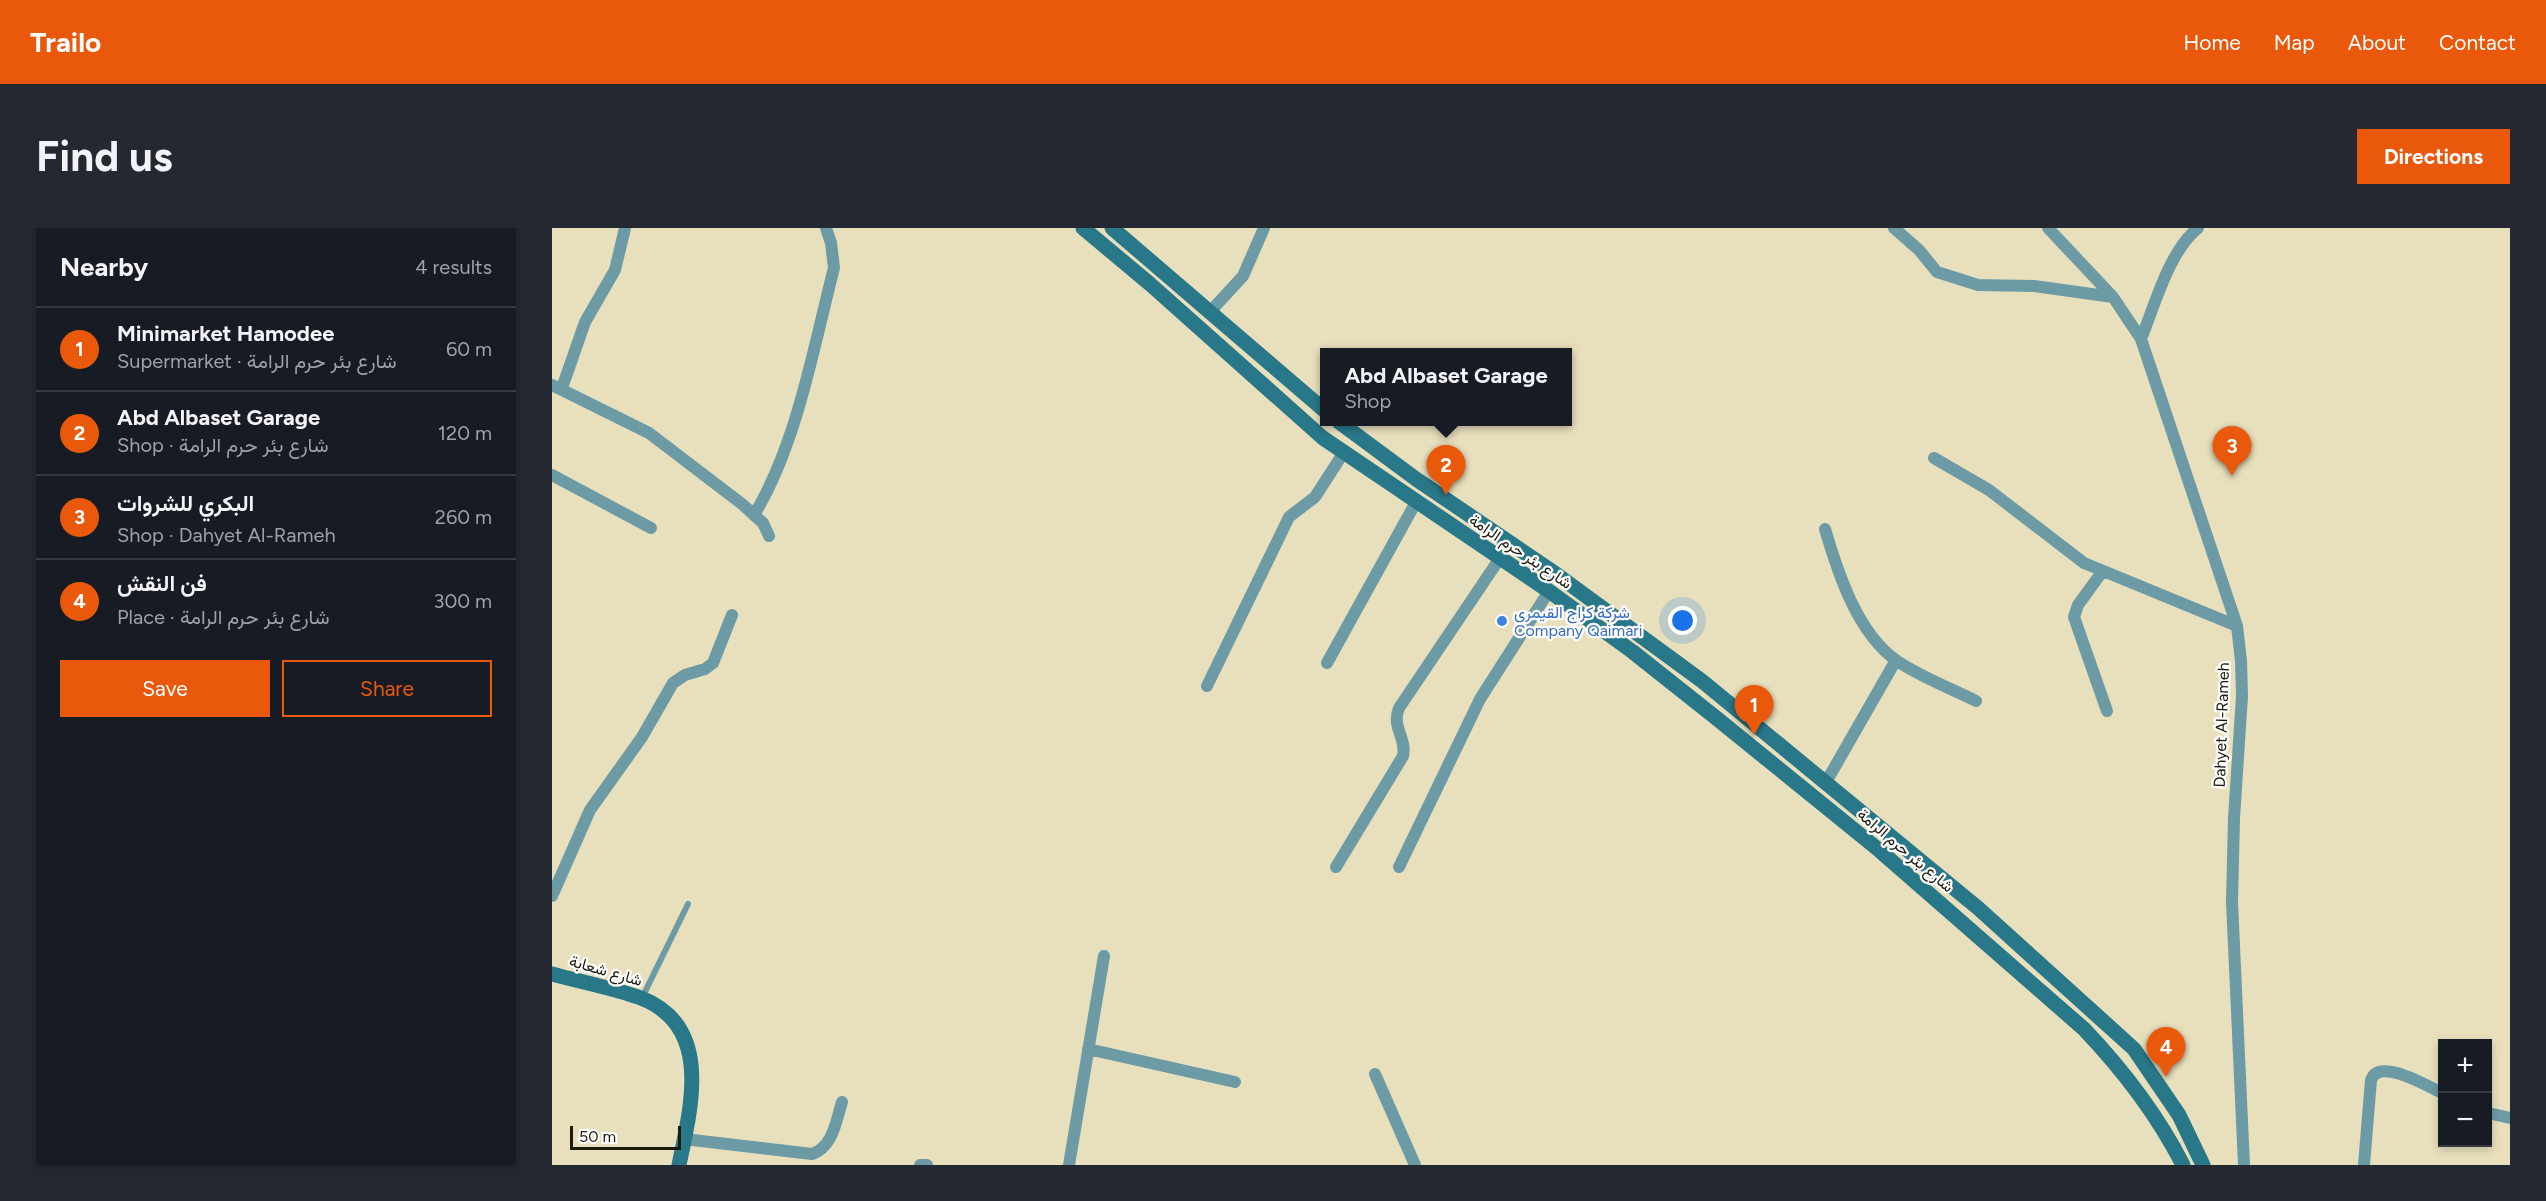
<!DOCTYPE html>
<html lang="en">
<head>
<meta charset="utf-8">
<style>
  body { margin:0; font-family:Figtree,Vazirmatn,sans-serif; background:#242831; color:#f1f3f6 }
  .controls { position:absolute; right:18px; bottom:18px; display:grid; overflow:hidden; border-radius:0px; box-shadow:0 3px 9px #0003 }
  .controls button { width:54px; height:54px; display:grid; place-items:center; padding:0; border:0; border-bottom:2px solid #363941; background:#171b24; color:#f1f3f6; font:30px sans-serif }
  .scale { position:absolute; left:18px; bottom:15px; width:111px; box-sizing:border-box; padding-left:6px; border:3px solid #1c190d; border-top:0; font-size:16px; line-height:21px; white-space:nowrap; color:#1c190d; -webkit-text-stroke:4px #fff; paint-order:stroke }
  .you { position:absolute; left:1131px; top:393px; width:21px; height:21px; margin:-15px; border:4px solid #fff; border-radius:50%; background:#1a73e8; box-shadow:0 0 0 9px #1a73e833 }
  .badge { display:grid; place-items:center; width:39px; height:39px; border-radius:50%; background:#ea580c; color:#fff; font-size:20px; font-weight:700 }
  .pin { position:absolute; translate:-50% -50px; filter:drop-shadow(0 2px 3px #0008) }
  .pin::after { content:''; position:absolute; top:32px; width:21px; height:18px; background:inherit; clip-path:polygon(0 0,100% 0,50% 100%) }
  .popup { position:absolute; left:768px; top:120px; width:252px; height:78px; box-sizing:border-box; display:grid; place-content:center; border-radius:0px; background:#171b24; filter:drop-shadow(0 2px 4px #0005); font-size:20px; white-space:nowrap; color:#9ea1a6 }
  .popup b { font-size:22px; color:#f1f3f6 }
  .popup::after { content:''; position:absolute; left:50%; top:100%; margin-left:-12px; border:12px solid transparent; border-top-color:#171b24 }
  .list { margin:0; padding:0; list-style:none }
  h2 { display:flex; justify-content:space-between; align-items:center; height:78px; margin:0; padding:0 24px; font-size:26px }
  h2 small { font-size:20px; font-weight:400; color:#9ea1a6 }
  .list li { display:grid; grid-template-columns:39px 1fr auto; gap:18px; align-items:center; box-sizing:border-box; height:84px; padding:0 24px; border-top:2px solid #363941 }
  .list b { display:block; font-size:22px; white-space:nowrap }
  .list p { margin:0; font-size:20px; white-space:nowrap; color:#9ea1a6 }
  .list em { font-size:20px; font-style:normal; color:#9ea1a6 }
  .actions { display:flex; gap:12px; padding:18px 24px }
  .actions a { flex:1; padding:14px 0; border:2px solid #ea580c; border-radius:0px; text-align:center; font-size:21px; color:#ea580c }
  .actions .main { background:#ea580c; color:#fff }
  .map { position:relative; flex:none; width:1958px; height:937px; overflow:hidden; border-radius:0px }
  header { display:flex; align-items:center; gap:36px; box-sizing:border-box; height:84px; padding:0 30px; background:#ea580c; color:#fff }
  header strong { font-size:28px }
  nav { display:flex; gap:33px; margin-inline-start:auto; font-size:21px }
  .intro { display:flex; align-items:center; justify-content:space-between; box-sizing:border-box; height:144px; padding:0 36px }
  h1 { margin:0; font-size:42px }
  .button { padding:15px 27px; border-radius:0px; background:#ea580c; color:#fff; font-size:21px; font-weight:700 }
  main { display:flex; gap:36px; padding:0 36px }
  aside { flex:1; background:#171b24; border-radius:0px; box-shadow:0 3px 9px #0003 }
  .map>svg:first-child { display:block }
</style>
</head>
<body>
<header>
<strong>Trailo</strong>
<nav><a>Home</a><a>Map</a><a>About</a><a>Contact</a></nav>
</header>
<div class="intro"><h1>Find us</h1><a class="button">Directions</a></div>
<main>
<aside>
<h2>Nearby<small>4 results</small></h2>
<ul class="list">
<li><span class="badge">1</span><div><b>Minimarket Hamodee</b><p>Supermarket · شارع بئر حرم الرامة</p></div><em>60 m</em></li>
<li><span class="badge">2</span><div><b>Abd Albaset Garage</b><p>Shop · شارع بئر حرم الرامة</p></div><em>120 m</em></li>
<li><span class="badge">3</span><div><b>البكري للشروات</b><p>Shop · Dahyet Al-Rameh</p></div><em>260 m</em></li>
<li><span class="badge">4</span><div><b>فن النقش</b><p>Place · شارع بئر حرم الرامة</p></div><em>300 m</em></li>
</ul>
<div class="actions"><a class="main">Save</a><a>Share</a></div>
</aside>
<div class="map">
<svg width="1958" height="937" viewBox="0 0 1958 937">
  <rect width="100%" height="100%" fill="#e8e0bd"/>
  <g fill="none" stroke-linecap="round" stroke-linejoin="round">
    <path stroke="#6c9ba6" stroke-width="6" d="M 90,770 L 136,676"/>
    <path stroke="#6c9ba6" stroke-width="12" d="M 1342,0 L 1367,22 L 1385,44 L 1426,57 L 1482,58 L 1561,69
      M 1496,0 L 1561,69 L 1589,111 L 1685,398 L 1689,433 L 1690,468 L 1682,590 L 1680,674 L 1692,937
      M 657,85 L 691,48 L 712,0
      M 1589,111 C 1603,77 1617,23 1646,0
      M 0,157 L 97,205 L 190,276 L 211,295 L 217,308
      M 10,160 L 33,94 L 63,42 L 73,0
      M 1382,230 L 1437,262 L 1532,335 L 1685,398
      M 0,247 L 99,300
      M 202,287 C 245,216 261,121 282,40 L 279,15 L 274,0
      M 1273,301 C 1286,345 1305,405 1345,433 C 1369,449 1398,460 1424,473
      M 1550,344 L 1526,377 L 1522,389 L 1555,483
      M 775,435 L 864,274
      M 655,458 L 737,289 L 763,269 L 792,224
      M 1273,556 L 1344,432
      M 784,639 L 851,528 C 855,510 839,499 847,480 L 948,330
      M 847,639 L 928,471 L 997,363
      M 0,668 L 38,582 L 90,509 L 121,455 L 133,447 L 153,441 L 161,435 L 180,387
      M 536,821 L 683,854
      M 823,846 L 863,937
      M 1936,885 L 1958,890
      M 132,911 L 260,926 C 281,919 284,893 290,874
      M 368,937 L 375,937
      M 517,937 L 552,728
      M 1812,937 L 1819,852 C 1827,829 1875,858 1890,865"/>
    <path stroke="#297889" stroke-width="15" d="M 531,0 L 598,56 L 771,210 L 997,363 L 1081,424 L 1163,489 L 1327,622 L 1532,801 C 1571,842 1605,886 1631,937
      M 560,0 L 772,182
      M 787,194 L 864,251 L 1004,346 L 1150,453 L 1426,680 L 1582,821 L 1627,887 L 1651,937
      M 0,746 C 29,754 61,760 89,770 C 161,798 139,879 127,937"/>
  </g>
  <circle fill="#3f7fe0" stroke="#fff" stroke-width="2" cx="950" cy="393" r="6"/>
  <g text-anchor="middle" stroke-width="4.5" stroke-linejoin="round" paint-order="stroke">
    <g font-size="16" fill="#1c190d" stroke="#fff">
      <text transform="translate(969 323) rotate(34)" y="6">شارع بئر حرم الرامة</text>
      <text transform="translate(1669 497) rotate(-88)" y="6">Dahyet Al-Rameh</text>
      <text transform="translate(1354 622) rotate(40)" y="6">شارع بئر حرم الرامة</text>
      <text transform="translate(54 742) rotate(16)" y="6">شارع شعابة</text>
    </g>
    <g font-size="16" fill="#366cbe" stroke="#fff" text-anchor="start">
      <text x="962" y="390">شركة كراج القيمري<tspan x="962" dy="18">Company Qaimari</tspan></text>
    </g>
  </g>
</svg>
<div class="controls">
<button>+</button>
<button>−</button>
</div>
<div class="scale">50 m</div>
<div class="you"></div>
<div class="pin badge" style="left:1202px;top:507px">1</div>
<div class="pin badge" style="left:894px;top:267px">2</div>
<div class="popup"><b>Abd Albaset Garage</b>Shop</div>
<div class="pin badge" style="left:1680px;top:248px">3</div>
<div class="pin badge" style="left:1614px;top:849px">4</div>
</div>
</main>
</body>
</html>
